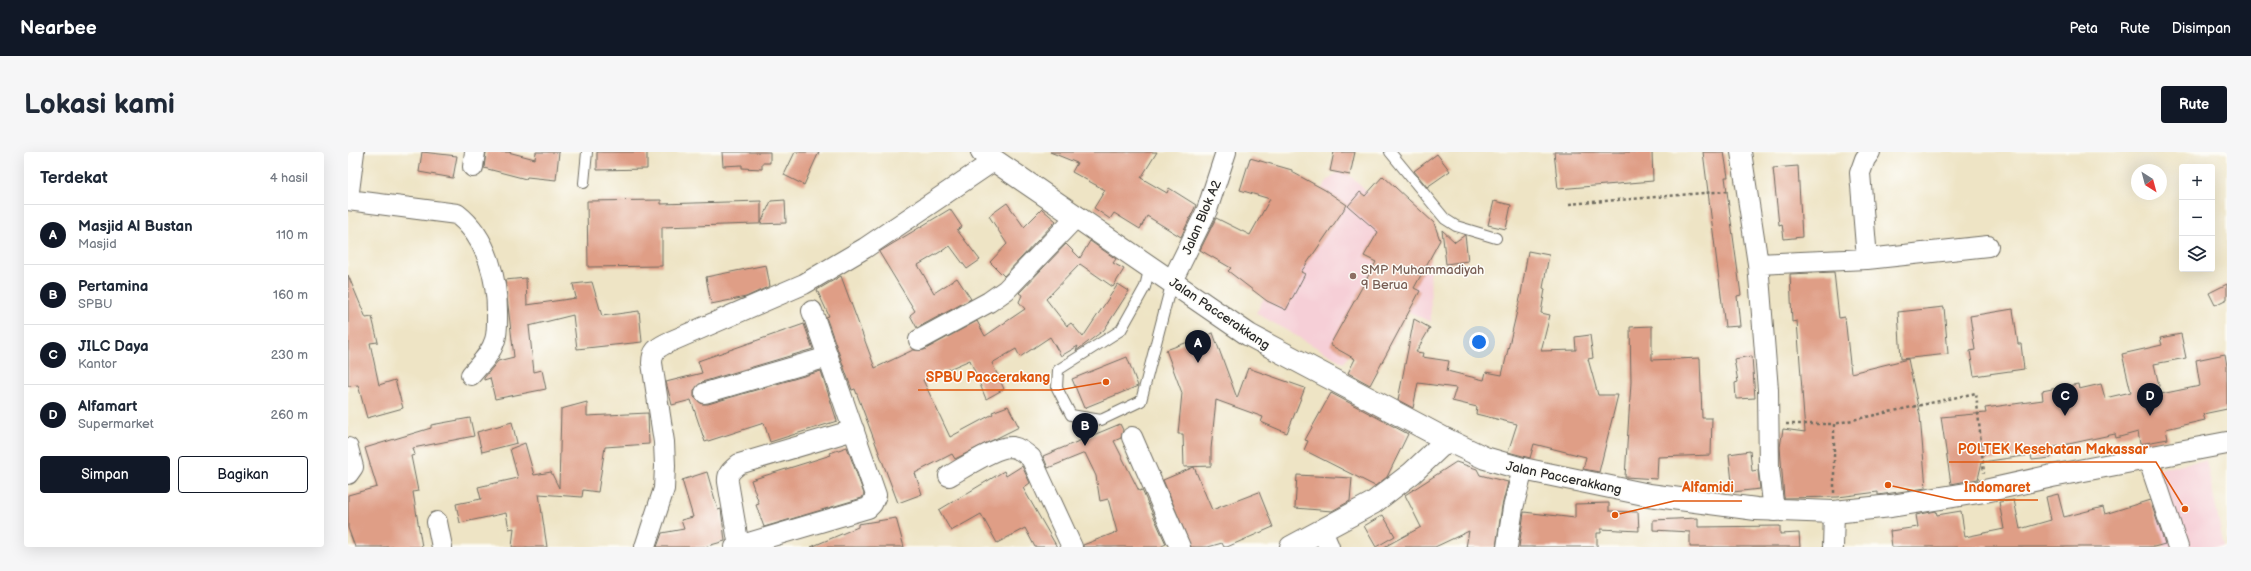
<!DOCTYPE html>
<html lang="id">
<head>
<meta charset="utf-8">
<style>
  body { margin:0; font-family:"Balsamiq Sans",sans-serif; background:#f6f6f7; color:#1f2937 }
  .controls { position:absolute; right:12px; top:12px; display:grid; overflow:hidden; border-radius:4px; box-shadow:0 4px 16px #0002 }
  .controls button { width:36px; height:36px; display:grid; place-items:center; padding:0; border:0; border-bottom:1px solid #e0e1e3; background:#fff; color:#1f2937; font:20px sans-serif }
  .compass { position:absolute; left:1783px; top:12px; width:36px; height:36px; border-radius:50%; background:#fff; box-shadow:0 4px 16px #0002; rotate:144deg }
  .you { position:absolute; left:1131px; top:190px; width:14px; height:14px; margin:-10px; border:3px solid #fff; border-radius:50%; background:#1a73e8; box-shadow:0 0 0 6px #1a73e833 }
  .badge { display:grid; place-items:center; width:26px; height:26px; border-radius:50%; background:#111827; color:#fff; font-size:13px; font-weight:700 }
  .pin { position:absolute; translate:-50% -33px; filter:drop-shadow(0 1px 2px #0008) }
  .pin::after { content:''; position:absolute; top:21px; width:14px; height:12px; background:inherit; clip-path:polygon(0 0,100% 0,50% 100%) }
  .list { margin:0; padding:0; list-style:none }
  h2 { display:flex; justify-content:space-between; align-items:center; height:52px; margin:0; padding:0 16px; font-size:17px }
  h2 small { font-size:13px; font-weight:400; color:#747a83 }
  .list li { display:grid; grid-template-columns:26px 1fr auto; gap:12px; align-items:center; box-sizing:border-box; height:60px; padding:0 16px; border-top:1px solid #e0e1e3 }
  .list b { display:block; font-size:15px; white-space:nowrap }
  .list p { margin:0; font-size:13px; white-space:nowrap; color:#747a83 }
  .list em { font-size:13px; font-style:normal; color:#747a83 }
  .actions { display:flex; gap:8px; padding:12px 16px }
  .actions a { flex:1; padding:9px 0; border:1px solid #111827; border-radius:4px; text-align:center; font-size:14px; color:#111827 }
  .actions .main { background:#111827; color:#fff }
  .icon { flex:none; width:22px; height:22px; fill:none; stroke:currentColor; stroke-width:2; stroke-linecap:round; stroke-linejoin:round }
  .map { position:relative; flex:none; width:1879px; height:395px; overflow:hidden; border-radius:4px }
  header { display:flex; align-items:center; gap:24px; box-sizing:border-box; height:56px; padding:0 20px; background:#111827; color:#fff }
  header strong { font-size:19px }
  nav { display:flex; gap:22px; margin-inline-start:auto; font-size:14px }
  .intro { display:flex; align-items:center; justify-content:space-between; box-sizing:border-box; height:96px; padding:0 24px }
  h1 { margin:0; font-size:28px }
  .button { padding:10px 18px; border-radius:4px; background:#111827; color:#fff; font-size:14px; font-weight:700 }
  main { display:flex; gap:24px; padding:0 24px }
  aside { flex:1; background:#fff; border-radius:4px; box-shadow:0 4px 16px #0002 }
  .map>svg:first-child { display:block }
</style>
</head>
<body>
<header>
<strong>Nearbee</strong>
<nav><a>Peta</a><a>Rute</a><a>Disimpan</a></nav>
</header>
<div class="intro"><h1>Lokasi kami</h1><a class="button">Rute</a></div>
<main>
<aside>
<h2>Terdekat<small>4 hasil</small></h2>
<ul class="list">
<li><span class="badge">A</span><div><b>Masjid Al Bustan</b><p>Masjid</p></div><em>110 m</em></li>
<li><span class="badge">B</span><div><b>Pertamina</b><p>SPBU</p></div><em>160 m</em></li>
<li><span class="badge">C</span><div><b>JILC Daya</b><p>Kantor</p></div><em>230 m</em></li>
<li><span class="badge">D</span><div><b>Alfamart</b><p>Supermarket</p></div><em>260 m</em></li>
</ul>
<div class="actions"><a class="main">Simpan</a><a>Bagikan</a></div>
</aside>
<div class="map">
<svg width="1879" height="395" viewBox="0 0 1879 395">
  <rect width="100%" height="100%" fill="#fdfcf7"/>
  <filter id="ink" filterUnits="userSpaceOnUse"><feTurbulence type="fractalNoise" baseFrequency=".025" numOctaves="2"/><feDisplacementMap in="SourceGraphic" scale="8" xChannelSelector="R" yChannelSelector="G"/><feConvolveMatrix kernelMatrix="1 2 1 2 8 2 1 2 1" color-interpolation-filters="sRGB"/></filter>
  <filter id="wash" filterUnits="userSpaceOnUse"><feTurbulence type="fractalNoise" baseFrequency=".012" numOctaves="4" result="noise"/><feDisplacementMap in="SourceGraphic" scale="16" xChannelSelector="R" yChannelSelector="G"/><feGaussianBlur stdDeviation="0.9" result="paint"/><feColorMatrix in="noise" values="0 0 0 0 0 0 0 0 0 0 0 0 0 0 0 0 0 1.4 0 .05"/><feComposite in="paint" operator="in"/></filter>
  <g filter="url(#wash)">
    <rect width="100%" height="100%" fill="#eee4c5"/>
    <path fill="#f6cfd7" d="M 995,17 L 1082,100 L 1083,170 L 1034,148 L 996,211 L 908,161 L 979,29 Z
      M 1858,308 L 1876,395 L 1816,395 L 1797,318 Z"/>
    <g id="blocks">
      <path fill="#df9e86" d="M 74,0 L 109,4 L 105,26 L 71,20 Z
        M 138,0 L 160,0 L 187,7 L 188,0 L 211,0 L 208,28 L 179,25 L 178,27 L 136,16 Z
        M 249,0 L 299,0 L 299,17 L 249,18 Z
        M 374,0 L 422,0 L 422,11 L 414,11 L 414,17 L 394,16 L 394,13 L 375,14 Z
        M 447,0 L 471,0 L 456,33 L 436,23 Z
        M 702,0 L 809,0 L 793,26 L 819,41 L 821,36 L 848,53 L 833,85 L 799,64 L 792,77 L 766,61 L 762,67 L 746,56 L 757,38 L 724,20 L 729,11 Z
        M 986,0 L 1007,0 L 1002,23 L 982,19 Z
        M 1206,0 L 1304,0 L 1305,29 L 1210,37 Z
        M 1355,0 L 1376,0 L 1380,25 L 1377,25 L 1393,143 L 1389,144 L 1392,174 L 1377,175 Z
        M 1089,2 L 1102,19 L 1079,35 L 1066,19 Z
        M 902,6 L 944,18 L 944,20 L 977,38 L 999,53 L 953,120 L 957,122 L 938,158 L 919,149 L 880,119 L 883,116 L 852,98 L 868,66 L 902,83 L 922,47 L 892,38 Z
        M 1450,14 L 1454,85 L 1436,87 L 1434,72 L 1431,73 L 1425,16 Z
        M 1035,24 L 1086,71 L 1092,88 L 1066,136 L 1072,139 L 1022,233 L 1000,221 L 1007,207 L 982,193 L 1028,110 L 1016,104 L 1030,80 L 1000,54 L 1012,40 L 1017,44 Z
        M 313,48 L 313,52 L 413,49 L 413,71 L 423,49 L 437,48 L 438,71 L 314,75 L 314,114 L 240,115 L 239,49 Z
        M 1146,49 L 1163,53 L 1158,77 L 1140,73 Z
        M 659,51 L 676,75 L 694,57 L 708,69 L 656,124 L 642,110 L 659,92 L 641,64 Z
        M 602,57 L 614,75 L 609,78 L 632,108 L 619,117 L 602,94 L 570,113 L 586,141 L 609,126 L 623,147 L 569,176 L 562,163 L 567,159 L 531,100 Z
        M 1094,78 L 1107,90 L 1117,83 L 1120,109 L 1098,112 Z
        M 742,89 L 768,107 L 765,111 L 776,117 L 765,135 L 732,112 L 698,147 L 719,174 L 723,171 L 735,185 L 770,132 L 781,139 L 756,178 L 728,199 L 730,194 L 713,204 L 702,185 L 672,205 L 668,197 L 644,211 L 656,237 L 638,247 L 622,208 L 575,228 L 602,285 L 645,262 L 644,260 L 660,254 L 671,275 L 607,307 L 604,302 L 567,321 L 574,342 L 550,351 L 507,237 L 504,238 L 478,165 L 481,164 L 469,138 L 493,124 L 527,216 L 565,198 L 576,198 L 629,169 L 637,184 L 677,157 L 671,150 L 674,143 L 671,141 L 718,92 L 732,106 Z
        M 1180,99 L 1201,103 L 1195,136 L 1197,137 L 1193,161 L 1202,163 L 1193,199 L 1228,198 L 1227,185 L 1242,183 L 1245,206 L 1240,207 L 1250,243 L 1270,243 L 1251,320 L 1235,317 L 1238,305 L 1186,292 L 1182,306 L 1160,300 L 1169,272 L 1128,262 L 1129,255 L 1104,249 L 1108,236 L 1070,231 L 1065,256 L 1050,248 L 1066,167 L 1082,176 L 1068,200 L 1075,201 L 1074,205 L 1101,209 L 1099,219 L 1136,228 L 1138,220 L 1154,223 L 1173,142 Z
        M 418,113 L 422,134 L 398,145 L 363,152 L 358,125 Z
        M 1486,120 L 1491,166 L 1497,165 L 1503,221 L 1560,207 L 1572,264 L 1578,336 L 1530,343 L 1530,340 L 1490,345 L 1436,346 L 1432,295 L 1435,277 L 1457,280 L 1449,169 L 1444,170 L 1442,122 Z
        M 0,123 L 18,166 L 24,165 L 30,190 L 22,191 L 31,233 L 47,228 L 55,256 L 19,266 L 10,233 L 0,234 Z
        M 178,126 L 179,153 L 228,146 L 225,132 L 244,130 L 254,164 L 291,159 L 294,190 L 229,197 L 225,163 L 181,174 L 186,220 L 194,218 L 198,237 L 147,247 L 142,226 L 136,228 L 136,226 L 150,209 L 166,205 L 157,128 Z
        M 1879,132 L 1879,147 L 1867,153 L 1861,141 Z
        M 1596,155 L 1600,202 L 1553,207 L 1550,160 Z
        M 1665,157 L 1670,192 L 1673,192 L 1676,217 L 1626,224 L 1622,199 L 1627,198 L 1622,164 Z
        M 456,172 L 465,197 L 354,230 L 346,238 L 346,245 L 354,252 L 360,252 L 473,219 L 489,269 L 422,290 L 416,271 L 357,290 L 343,248 L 324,253 L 318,230 L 354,221 L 350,209 Z
        M 1304,174 L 1304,208 L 1352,206 L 1354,266 L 1364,266 L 1363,303 L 1310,305 L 1309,327 L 1277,325 L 1283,230 L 1282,175 Z
        M 865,181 L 889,246 L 900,216 L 957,236 L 939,281 L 913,270 L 915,265 L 868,248 L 863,297 L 863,314 L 836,315 L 835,282 L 830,282 L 834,241 L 818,198 Z
        M 1833,182 L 1838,206 L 1806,212 L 1813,242 L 1852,234 L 1848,208 L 1877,202 L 1879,214 L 1879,257 L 1855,262 L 1857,268 L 1818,277 L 1820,287 L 1792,292 L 1790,280 L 1768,286 L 1767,282 L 1702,296 L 1703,306 L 1684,308 L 1683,303 L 1634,310 L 1630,327 L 1603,332 L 1593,265 L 1638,261 L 1637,256 L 1695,248 L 1694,239 L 1730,232 L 1731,237 L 1753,232 L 1757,246 L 1783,240 L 1774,202 L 1814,193 L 1812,186 Z
        M 1404,204 L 1407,246 L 1388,247 L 1387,231 L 1390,230 L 1386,207 Z
        M 779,205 L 790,234 L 736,256 L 724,227 Z
        M 983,241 L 1060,282 L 1039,325 L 1027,334 L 956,298 L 960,289 L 957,288 Z
        M 239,250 L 239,264 L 300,261 L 301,292 L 257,295 L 250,340 L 235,338 L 234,345 L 191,342 L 199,395 L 164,395 L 166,376 L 161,377 L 158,361 L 112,371 L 108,352 L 133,347 L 130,335 L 170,326 L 162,297 L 177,291 L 186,323 L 203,320 L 211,336 L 213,257 Z
        M 122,266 L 126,284 L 65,296 L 67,303 L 63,304 L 70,339 L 65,340 L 74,395 L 7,395 L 0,376 L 0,343 L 29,335 L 17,296 L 83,276 L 83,273 Z
        M 164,270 L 169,291 L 134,300 L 129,280 Z
        M 772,272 L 775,278 L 773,286 L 766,289 L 791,339 L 794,338 L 818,392 L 812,395 L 735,395 L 735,393 L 769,380 L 760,347 L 752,349 L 748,324 L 737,301 L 700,316 L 695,304 Z
        M 499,295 L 516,342 L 514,346 L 416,375 L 408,353 L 411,352 L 403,328 L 483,303 L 482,301 Z
        M 1402,299 L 1404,319 L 1410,318 L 1412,337 L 1385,340 L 1381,302 Z
        M 1108,310 L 1129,317 L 1132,323 L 1160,330 L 1154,354 L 1148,395 L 1118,395 L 1121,379 L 1087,395 L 1036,395 L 1073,375 L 1057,343 Z
        M 674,314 L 682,331 L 675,336 L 709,395 L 687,395 L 677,376 L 649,391 L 633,362 L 603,379 L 591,358 L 656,319 L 658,324 Z
        M 846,315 L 864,358 L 911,340 L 925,375 L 879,395 L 876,395 L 874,391 L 860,395 L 843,395 L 815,328 Z
        M 359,320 L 370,358 L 373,357 L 377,389 L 356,395 L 309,395 L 314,381 L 336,377 L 333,368 L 345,365 L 334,328 Z
        M 949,323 L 1004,326 L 1002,349 L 984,359 L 947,356 Z
        M 1710,342 L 1716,365 L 1755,355 L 1757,362 L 1802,348 L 1817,392 L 1806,395 L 1544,395 L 1542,379 L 1570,375 L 1568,363 L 1588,359 L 1589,363 L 1613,359 L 1617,385 L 1656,377 L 1651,350 L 1666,348 L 1672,377 L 1703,368 L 1698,345 Z
        M 1261,351 L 1261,359 L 1290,360 L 1291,379 L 1253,377 L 1253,381 L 1249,381 L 1249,395 L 1171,395 L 1176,360 L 1227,366 L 1227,352 Z
        M 1035,363 L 1047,384 L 1028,395 L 1016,374 Z
        M 548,366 L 556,395 L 463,395 L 510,375 L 510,372 Z
        M 1350,366 L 1350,375 L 1432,374 L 1432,382 L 1451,381 L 1452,395 L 1342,395 L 1342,380 L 1305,378 L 1305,368 Z"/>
    </g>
  </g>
  <g filter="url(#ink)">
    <use href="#blocks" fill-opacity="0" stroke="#6f6c61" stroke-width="1"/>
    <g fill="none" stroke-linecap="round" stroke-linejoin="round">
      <g stroke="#6f6c61" stroke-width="12">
        <path id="service" d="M 1042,0 L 1097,67 L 1108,74 L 1148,86
          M 236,31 L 239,0
          M 802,114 L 797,135 L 773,178 L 710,218 L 709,236 L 723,263 L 753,268 L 793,249 L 824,129"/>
      </g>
      <g stroke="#6f6c61" stroke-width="22">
        <path id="minor" d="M 1393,0 L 1410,112 L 1420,238 L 1421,317 L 1426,359
          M 125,15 L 127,0
          M 0,47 L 6,0
          M 0,48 L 109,62 C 140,86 150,129 149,167 C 149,174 149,182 147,188 C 143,202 132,212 123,223
          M 1519,107 L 1512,21 L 1517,7 L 1522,0
          M 1410,112 L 1519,107 L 1640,94
          M 824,129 L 859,58 L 878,0
          M 571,188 L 641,150 L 658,138 L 729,64
          M 357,241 L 480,205
          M 784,285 L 832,395
          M 0,296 L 5,315 L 0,322
          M 1800,306 L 1830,395
          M 601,324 C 616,316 647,294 664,295 C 671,296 677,301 683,306 L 724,395
          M 89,370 L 94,395
          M 974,379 L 981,395
          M 297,395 L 316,337 L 317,314 L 316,290 L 304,211 C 304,199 309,196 319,191 L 456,132 L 517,96 L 647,8
          M 387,395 L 520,356 L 524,352 L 528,343 L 464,159
          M 391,395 L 380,330 C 379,321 384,318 391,312 L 506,278
          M 1159,395 L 1165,356 L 1175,317
          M 1485,395 L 1486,360"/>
      </g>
      <g stroke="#6f6c61" stroke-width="24">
        <path id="tertiary" d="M 943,395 L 1025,351 L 1064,321 L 1099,288"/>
      </g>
      <g stroke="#6f6c61" stroke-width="24">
        <path id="secondary" d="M 634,0 L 901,183 L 1099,288 L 1137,306 L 1175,317 L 1301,343 L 1408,357 L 1486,360 L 1543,354 L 1637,339 L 1704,324 L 1879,291"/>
      </g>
      <path stroke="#6f6c61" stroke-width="2.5" stroke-dasharray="3 3" stroke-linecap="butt" d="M 1221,52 L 1381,39
        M 1438,272 L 1486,272
        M 1486,341 L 1486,272 L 1628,241 L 1636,321"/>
      <use href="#service" stroke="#fff" stroke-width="10"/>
      <use href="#minor" stroke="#fff" stroke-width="20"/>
      <use href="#tertiary" stroke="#fff" stroke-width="22"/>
      <use href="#secondary" stroke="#fff" stroke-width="22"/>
    </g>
  </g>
  <circle fill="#8d6e63" stroke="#fdfcf7" stroke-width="1.5" cx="1005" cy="124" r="4"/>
  <g text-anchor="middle" stroke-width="3" stroke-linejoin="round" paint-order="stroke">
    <g font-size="13" fill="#2b2b2b" stroke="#fdfcf7">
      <text transform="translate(853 65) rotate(-67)" y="5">Jalan Blok A2</text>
      <text transform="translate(872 161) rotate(34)" y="5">Jalan Paccerakkang</text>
      <text transform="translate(1216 325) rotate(12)" y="5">Jalan Paccerakkang</text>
    </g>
    <g font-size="13" fill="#785e54" stroke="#fdfcf7" text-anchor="start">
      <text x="1013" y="122">SMP Muhammadiyah<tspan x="1013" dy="15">9 Berua</tspan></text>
    </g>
  </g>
  <path fill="none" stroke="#df570e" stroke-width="1.5" d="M758 230L711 238H570M1837 357L1808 310H1601M1540 333L1607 348H1690M1267 363L1326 349H1394"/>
  <g fill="#df570e" stroke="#fdfcf7" stroke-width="1.5">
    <circle cx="758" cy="230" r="4"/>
    <circle cx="1837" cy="357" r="4"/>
    <circle cx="1540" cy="333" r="4"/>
    <circle cx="1267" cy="363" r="4"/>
  </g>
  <g font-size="14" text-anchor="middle" font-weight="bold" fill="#df570e" stroke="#fdfcf7" stroke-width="3" stroke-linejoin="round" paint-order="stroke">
    <text x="640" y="230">SPBU Paccerakang</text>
    <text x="1705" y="302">POLTEK Kesehatan Makassar</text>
    <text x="1649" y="340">Indomaret</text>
    <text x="1360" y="340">Alfamidi</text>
  </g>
</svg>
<div class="controls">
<button>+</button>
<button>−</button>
<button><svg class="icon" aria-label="layers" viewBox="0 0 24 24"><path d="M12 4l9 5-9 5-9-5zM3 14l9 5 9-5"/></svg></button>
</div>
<svg class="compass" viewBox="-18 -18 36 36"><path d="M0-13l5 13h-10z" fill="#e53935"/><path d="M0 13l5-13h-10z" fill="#747a83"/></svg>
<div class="you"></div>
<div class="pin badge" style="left:850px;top:211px">A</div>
<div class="pin badge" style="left:737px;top:294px">B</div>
<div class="pin badge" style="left:1717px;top:264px">C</div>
<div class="pin badge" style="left:1802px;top:264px">D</div>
</div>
</main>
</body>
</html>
